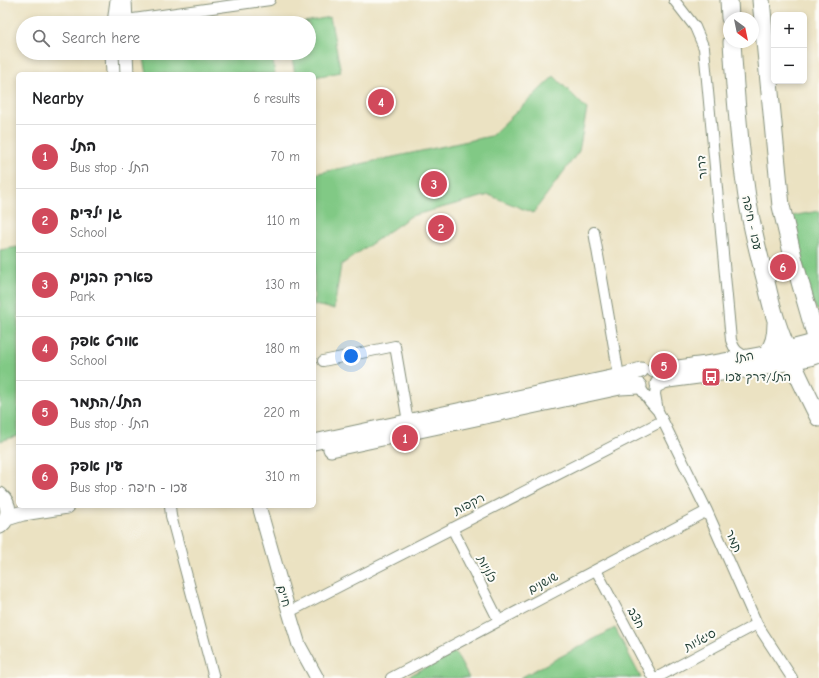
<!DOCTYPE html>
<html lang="en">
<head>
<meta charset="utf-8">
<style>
  body { margin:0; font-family:"Comic Neue","Playpen Sans Hebrew",sans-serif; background:#f6f6f6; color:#202124 }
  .controls { position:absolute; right:12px; top:12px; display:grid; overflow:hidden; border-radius:6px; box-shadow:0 2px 6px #0003 }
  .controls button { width:36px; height:36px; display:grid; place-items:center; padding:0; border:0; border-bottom:1px solid #e0e0e0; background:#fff; color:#202124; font:20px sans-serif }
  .compass { position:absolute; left:723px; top:12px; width:36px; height:36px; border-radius:50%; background:#fff; box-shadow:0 2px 6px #0003; rotate:147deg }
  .you { position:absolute; left:351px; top:356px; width:14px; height:14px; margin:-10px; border:3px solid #fff; border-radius:50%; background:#1a73e8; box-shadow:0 0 0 6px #1a73e833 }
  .badge { display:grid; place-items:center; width:26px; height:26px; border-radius:50%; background:#d1495b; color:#fff; font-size:13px; font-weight:700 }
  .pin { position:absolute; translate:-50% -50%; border:2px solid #fff; box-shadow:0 1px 4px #0006 }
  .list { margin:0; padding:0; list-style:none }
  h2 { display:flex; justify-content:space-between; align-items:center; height:52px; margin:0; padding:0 16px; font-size:17px }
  h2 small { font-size:13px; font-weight:400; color:#757577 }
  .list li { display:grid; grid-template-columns:26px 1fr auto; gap:12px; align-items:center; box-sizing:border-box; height:64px; padding:0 16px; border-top:1px solid #e0e0e0 }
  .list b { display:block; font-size:15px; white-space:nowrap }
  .list p { margin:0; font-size:13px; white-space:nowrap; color:#757577 }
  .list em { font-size:13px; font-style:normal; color:#757577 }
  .icon { flex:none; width:22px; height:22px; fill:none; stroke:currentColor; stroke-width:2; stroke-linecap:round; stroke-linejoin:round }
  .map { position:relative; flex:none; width:819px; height:678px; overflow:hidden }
  .search { position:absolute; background:#fff; box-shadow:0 2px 6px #0003; left:16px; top:16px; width:300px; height:44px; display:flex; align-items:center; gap:10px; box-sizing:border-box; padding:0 14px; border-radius:22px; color:#757577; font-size:15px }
  .panel { position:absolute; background:#fff; box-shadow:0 2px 6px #0003; left:16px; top:72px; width:300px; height:436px; border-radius:6px }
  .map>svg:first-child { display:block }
</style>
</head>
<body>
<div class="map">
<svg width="819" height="678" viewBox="0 0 819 678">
  <rect width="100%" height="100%" fill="#fdfcf7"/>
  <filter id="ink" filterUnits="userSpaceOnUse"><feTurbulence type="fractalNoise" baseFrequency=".025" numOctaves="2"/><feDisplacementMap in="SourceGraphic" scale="8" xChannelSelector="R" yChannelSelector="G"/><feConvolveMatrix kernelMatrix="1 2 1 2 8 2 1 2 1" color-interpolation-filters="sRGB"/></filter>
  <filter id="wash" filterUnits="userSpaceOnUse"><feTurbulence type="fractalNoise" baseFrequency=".012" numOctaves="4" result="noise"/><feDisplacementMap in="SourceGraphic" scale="16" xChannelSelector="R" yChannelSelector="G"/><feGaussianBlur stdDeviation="0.9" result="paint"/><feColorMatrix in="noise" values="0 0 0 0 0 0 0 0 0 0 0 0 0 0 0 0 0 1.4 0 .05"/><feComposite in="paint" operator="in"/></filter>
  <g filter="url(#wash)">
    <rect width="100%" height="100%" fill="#ebe2c2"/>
    <path fill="#81c985" stroke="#50835c" d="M 330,17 L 341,72 L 314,77 L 314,74 L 295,74 L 291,53 L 309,53 L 309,23 L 299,23 Z
      M 143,53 L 272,53 L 275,74 L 147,74 Z
      M 554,76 L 587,109 L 579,151 L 533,213 L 489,195 L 411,216 L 341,265 L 334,309 L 314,305 L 314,174 L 491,136 Z
      M 819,211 L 819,312 L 816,309 L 808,293 L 792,216 Z
      M 18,247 L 18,436 L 0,441 L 0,250 Z
      M 615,628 L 641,678 L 520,678 Z
      M 455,652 L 469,678 L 405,678 Z"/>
  </g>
  <g filter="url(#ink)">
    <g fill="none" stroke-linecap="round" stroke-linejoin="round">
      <g stroke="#85907b" stroke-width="12">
        <path id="minor" d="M 674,0 L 695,27 L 704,48 L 731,340 C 734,349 738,355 748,356
          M 126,20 L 270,0
          M 594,232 L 619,376
          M 323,361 L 395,346 L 408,422 L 407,427
          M 656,387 L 655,394 L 658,411 L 707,511 L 757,624 L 792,678
          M 641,389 L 650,402 L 658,411
          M 170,506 L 171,516 L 214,678
          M 452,528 L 499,621
          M 596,570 L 653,678
          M 289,612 L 662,421
          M 391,678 L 707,511
          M 656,678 L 757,624"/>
      </g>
      <g stroke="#85907b" stroke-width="15">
        <path id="tertiary" d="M 125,0 L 126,23
          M 114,23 L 117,0
          M 112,53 L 113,74
          M 126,53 L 127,74
          M 259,506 L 289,612 L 299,645 L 317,678"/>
      </g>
      <g stroke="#85907b" stroke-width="17">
        <path id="secondary" d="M 654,370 C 671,370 689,366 706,364 C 743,358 781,352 817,341
          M 658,384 L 664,381 L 668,380 L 766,367 L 810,358 L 819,355
          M 314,442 L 625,375 L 641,370
          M 331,449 L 620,387 L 639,386
          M 0,495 C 10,504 11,517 0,526
          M 7,518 L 23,513 L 67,506"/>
      </g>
      <g stroke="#85907b" stroke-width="19">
        <path id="trunk" d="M 729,0 L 730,18
          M 761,0 L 781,206 L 794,261 L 819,348
          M 732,42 C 735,91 739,141 746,190 C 750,221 758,252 766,282 C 769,295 772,308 776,320 C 787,354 803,386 819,418
          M 767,353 C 775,345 776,334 776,323"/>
      </g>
      <use href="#minor" stroke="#fff" stroke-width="10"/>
      <use href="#tertiary" stroke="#fff" stroke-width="13"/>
      <use href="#secondary" stroke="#fff" stroke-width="15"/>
      <use href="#trunk" stroke="#fff" stroke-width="17"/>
    </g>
  </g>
  <defs>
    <g id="bus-square" transform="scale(1)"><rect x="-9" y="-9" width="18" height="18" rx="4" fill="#d1495b" stroke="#fdfcf7"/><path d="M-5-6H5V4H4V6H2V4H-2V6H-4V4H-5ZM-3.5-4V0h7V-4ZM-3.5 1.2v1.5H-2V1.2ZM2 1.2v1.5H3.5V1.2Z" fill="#fff"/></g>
  </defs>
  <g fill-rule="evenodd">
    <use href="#bus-square" x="711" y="377"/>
  </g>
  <g text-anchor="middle" stroke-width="4" stroke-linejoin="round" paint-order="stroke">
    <g font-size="12" fill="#1f3d34" stroke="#fdfcf7">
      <text transform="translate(702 167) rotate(-95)" y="4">דרור</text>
      <text transform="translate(752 223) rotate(78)" y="4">עכו - חיפה</text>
      <text transform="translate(744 357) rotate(-11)" y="4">התל</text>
      <text transform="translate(469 504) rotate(-27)" y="4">רקפות</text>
      <text transform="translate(734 541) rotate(66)" y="4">תמר</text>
      <text transform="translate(487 569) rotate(63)" y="4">כלניות</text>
      <text transform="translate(543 583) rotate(-28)" y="4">שושנים</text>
      <text transform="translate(284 596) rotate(74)" y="4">חיים</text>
      <text transform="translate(636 618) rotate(62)" y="4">חצב</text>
      <text transform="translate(700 640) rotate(-28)" y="4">סיגליות</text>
    </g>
    <g font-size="12" fill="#1f3d34" stroke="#fdfcf7" text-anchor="start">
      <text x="725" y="381">התל/דרך עכו</text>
    </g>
  </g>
</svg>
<div class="controls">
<button>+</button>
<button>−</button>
</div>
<svg class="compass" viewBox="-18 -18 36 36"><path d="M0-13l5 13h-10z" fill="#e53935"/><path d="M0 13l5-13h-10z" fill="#757577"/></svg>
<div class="you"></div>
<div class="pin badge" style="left:405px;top:438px">1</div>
<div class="pin badge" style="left:441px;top:228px">2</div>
<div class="pin badge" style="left:434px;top:184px">3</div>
<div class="pin badge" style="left:381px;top:102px">4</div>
<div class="pin badge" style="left:664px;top:366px">5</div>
<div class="pin badge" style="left:783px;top:267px">6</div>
<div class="search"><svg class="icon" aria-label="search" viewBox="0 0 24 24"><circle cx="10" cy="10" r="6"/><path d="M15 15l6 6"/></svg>Search here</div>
<section class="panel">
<h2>Nearby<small>6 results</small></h2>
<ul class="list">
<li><span class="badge">1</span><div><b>התל</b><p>Bus stop · התל</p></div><em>70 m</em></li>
<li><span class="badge">2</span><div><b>גן ילדים</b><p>School</p></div><em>110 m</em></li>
<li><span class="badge">3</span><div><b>פארק הבנים</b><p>Park</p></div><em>130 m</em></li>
<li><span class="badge">4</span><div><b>אורט אפק</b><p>School</p></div><em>180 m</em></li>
<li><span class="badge">5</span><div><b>התל/התמר</b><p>Bus stop · התל</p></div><em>220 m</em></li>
<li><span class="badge">6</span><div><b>עין אפק</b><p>Bus stop · עכו - חיפה</p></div><em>310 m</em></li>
</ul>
</section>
</div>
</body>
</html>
